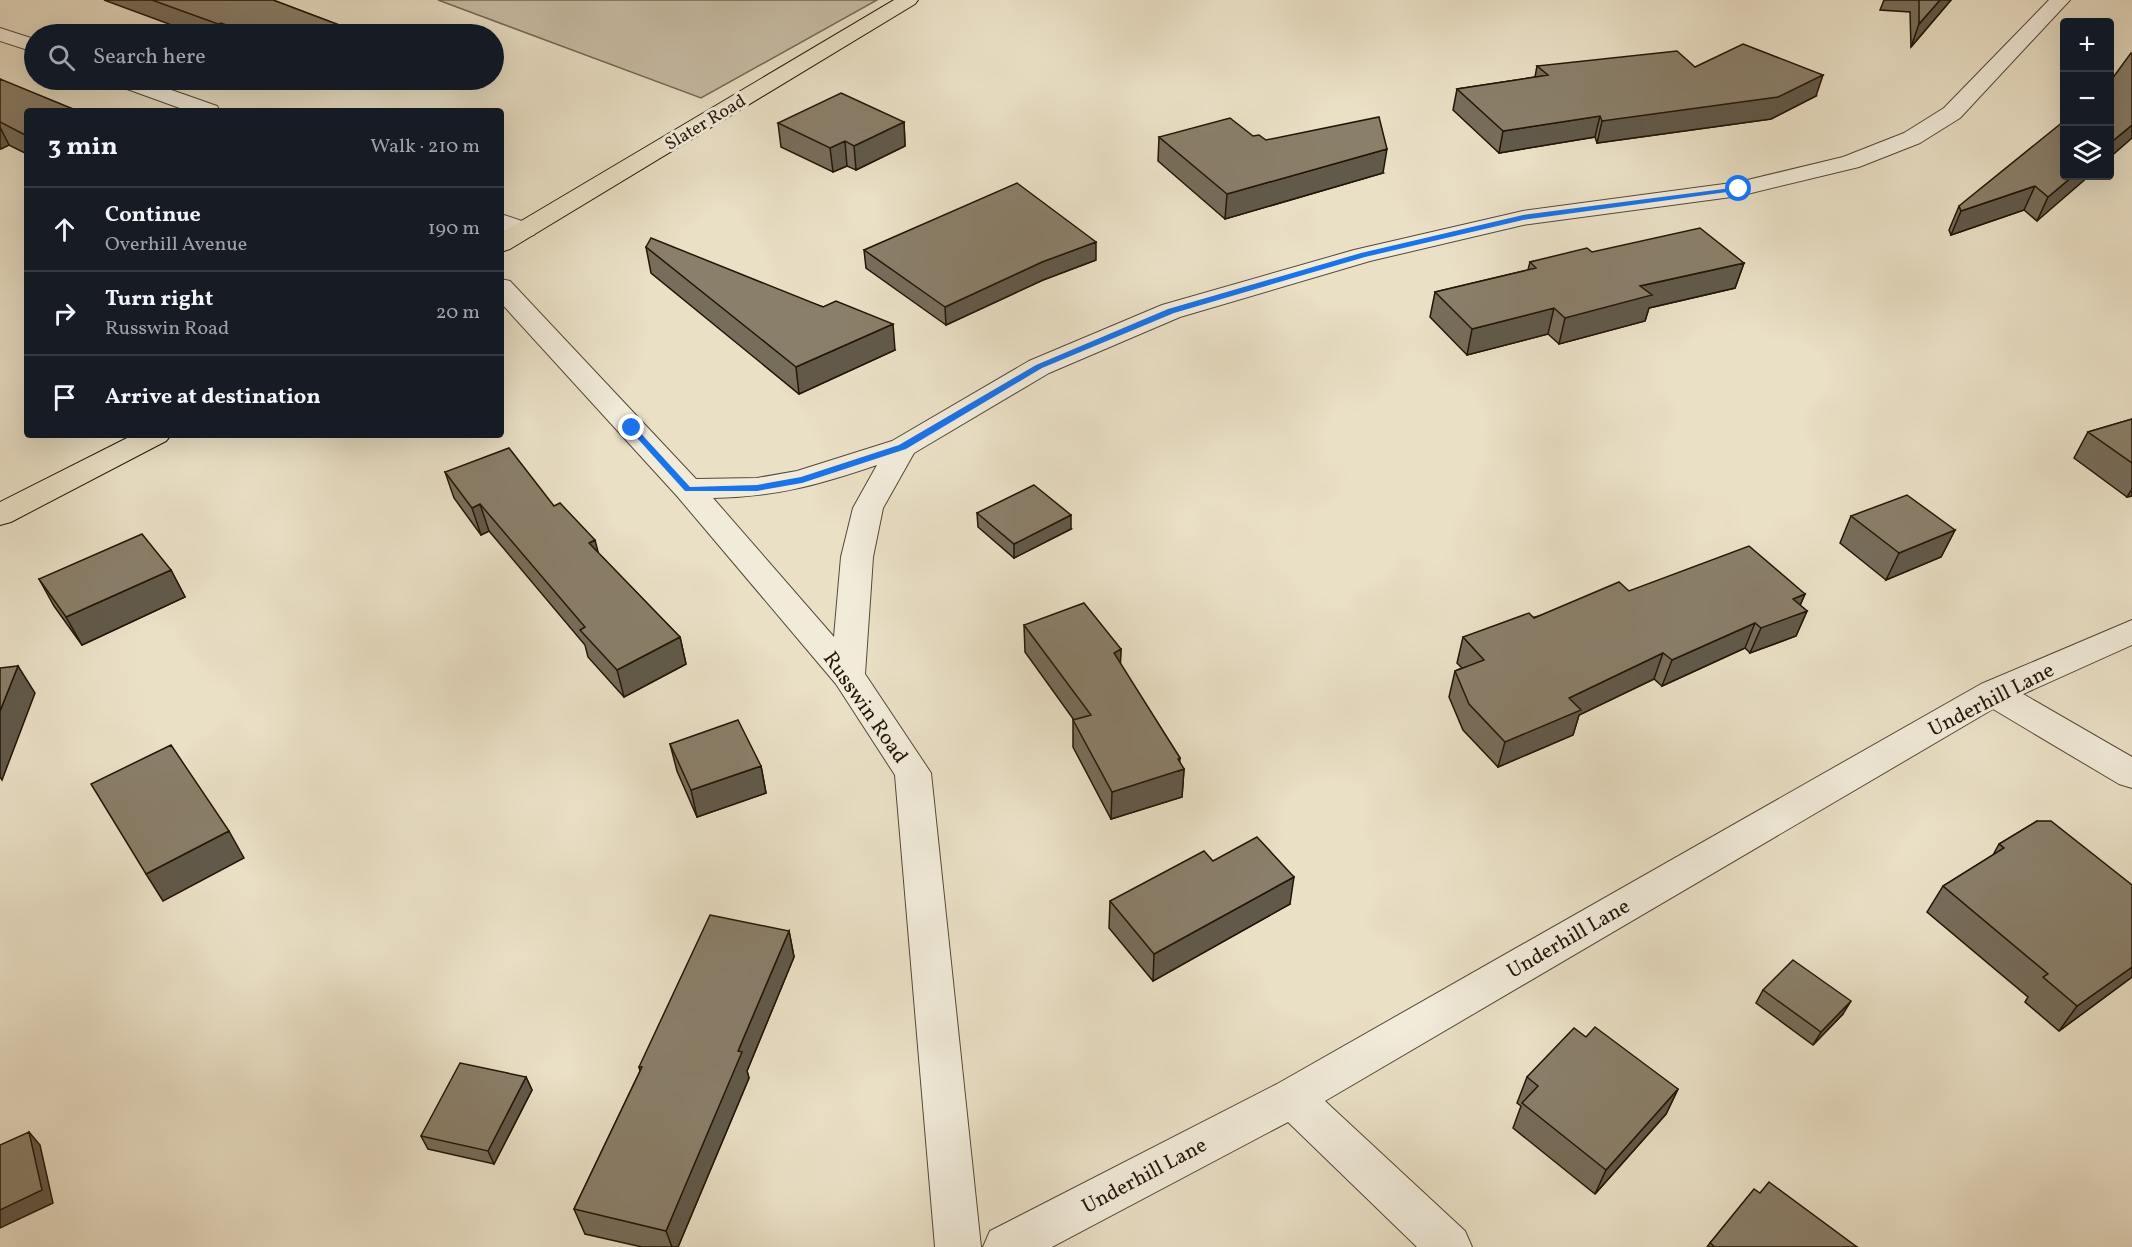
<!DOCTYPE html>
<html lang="en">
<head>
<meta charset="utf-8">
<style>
  body { margin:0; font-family:Vollkorn,serif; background:#242831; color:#f1f3f6 }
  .controls { position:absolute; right:18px; top:18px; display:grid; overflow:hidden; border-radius:6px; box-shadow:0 6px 24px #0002 }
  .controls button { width:54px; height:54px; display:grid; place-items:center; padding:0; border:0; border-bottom:2px solid #363941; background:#171b24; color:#f1f3f6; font:30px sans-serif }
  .stop { position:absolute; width:18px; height:18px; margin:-14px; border:4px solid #1a73e8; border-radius:50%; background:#fff }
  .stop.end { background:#1a73e8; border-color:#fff; box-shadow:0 2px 6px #0008 }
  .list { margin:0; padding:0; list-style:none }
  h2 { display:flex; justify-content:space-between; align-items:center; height:78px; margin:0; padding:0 24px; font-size:26px }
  h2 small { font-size:20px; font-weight:400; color:#9ea1a6 }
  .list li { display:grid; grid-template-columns:39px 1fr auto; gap:18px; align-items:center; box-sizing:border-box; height:84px; padding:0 24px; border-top:2px solid #363941 }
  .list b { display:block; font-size:22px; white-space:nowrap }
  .list p { margin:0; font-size:20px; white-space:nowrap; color:#9ea1a6 }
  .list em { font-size:20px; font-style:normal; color:#9ea1a6 }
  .icon { flex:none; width:33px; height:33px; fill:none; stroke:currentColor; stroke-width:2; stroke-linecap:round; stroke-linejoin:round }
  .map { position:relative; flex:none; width:2132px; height:1247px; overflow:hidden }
  .search { position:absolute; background:#171b24; box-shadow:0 6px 24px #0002; left:24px; top:24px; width:480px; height:66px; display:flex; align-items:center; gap:15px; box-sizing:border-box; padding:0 21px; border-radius:33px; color:#9ea1a6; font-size:22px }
  .panel { position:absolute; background:#171b24; box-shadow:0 6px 24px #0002; left:24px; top:108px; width:480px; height:330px; border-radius:6px }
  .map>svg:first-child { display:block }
</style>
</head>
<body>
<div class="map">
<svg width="2132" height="1247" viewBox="0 0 2132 1247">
  <rect width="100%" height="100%" fill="#eae0c6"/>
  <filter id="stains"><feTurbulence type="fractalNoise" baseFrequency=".00333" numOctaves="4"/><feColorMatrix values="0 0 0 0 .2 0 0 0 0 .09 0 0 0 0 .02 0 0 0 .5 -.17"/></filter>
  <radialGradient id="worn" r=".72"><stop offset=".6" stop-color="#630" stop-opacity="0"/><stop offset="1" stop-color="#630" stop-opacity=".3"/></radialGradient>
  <path fill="#c8bda6" stroke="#766956" stroke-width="1.5" d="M 438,0 L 877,0 L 701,98 Z"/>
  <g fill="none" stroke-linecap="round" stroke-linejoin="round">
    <g stroke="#554837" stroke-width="2">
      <path id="minor" d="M 2049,0 L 2070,0 L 1960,118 L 1920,143 L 1859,167 L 1739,196 L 1523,225 L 1370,261 L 1180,317 L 1049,373 L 914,453 L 883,508 L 873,557 L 865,674 L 931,773 L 981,1247 L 935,1247 L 895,775 L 836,684 L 677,496 L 501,303 L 501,279 L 510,281 L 696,479 L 757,478 L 797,471 L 892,441 L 1029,361 L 1162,305 L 1354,250 L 1523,211 L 1739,182 L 1843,157 L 1904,133 L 1944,108 ZM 877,465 L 853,508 L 841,557 L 834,637 L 713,498 C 776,497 818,485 877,465 Z
        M 0,28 L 34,39 L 34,52 L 0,41 Z
        M 113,80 L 143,80 L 217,106 L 220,111 L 188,111 L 116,85 Z
        M 501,214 L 534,225 L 537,230 L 534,235 L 525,237 L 501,230 Z
        M 2132,620 L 2132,645 L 2023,694 L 2132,757 L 2132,788 L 2119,784 L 1993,709 L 1325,1101 L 1465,1231 L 1472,1247 L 1417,1247 L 1288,1122 L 1052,1247 L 983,1247 L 990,1231 L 1277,1084 L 1981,684 Z"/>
    </g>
    <g stroke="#231507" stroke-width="2">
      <path id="major" d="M 894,0 L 918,0 L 915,4 L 510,249 L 501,252 L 501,233 Z
        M 133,435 L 171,435 L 166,441 L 11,522 L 0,525 L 0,502 Z"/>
    </g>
    <use href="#minor" fill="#f1ebda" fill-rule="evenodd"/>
    <use href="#major" fill="#eae0c6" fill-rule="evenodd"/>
  </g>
  <path fill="#776d5b" stroke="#231507" stroke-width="1.5" d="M 104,0 L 273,0 L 355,31 L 356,34 L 196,34 Z
    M 1884,0 L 1951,0 L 1911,47 L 1910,12 L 1880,10 Z
    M 1537,66 L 1695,67 L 1816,96 L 1771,119 L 1597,143 L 1595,137 L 1499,153 L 1453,110 L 1457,89 L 1535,77 Z
    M 0,79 L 27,111 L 27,154 L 9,145 L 0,149 Z
    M 904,122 L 905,146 L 856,170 L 847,166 L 833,172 L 781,147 L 778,123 Z
    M 1159,137 L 1266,140 L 1383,173 L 1225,219 L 1158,161 Z
    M 2064,176 L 2037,221 L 2024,210 L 1951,235 L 1949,230 L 1959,206 Z
    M 646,247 L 823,307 L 895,350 L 799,394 L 651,273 Z
    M 864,250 L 1096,260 L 1043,280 L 946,325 L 866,268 Z
    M 1592,252 L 1744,263 L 1735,288 L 1649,308 L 1645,321 L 1559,344 L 1548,334 L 1467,355 L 1430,317 L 1435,292 L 1528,270 L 1530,262 Z
    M 2132,419 L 2132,496 L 2127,497 L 2074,458 L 2088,432 Z
    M 445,472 L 554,506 L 598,553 L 680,637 L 686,664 L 624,697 L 588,657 L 585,645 L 489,531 L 481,535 L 454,498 Z
    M 977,513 L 1071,529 L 1014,558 L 978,527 Z
    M 1851,516 L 1955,530 L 1941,557 L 1886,580 L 1840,543 Z
    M 171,570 L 185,597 L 82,645 L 54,606 L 39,579 Z
    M 1629,591 L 1805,594 L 1800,605 L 1807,611 L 1796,636 L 1750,653 L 1745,648 L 1662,686 L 1654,679 L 1579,715 L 1573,735 L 1498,767 L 1463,730 L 1449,697 L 1455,671 L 1462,668 L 1457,663 L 1463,637 Z
    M 1024,625 L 1121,649 L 1120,664 L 1180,758 L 1179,762 L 1184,769 L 1182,797 L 1111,819 L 1073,747 L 1073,720 L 1074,720 L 1025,652 Z
    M 670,744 L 761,766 L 766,793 L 697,817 L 677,771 Z
    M 2037,821 L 2132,977 L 2059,1031 L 2025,1002 L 2028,997 L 1927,912 L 1943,886 L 1993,855 L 1999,844 Z
    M 1213,861 L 1290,904 L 1153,981 L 1109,928 L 1110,901 Z
    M 789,931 L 794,957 L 747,1071 L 749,1078 L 678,1247 L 642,1247 L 585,1234 L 574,1209 L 640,1071 L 639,1067 Z
    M 1763,990 L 1843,1014 L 1813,1045 L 1756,1003 Z
    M 1586,1037 L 1678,1089 L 1666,1114 L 1595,1194 L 1513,1128 L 1521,1106 L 1517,1103 L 1527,1077 Z
    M 526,1077 L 532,1090 L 494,1164 L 428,1149 L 421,1136 Z
    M 1760,1193 L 1857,1247 L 1707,1247 L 1710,1243 Z"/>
  <path fill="#61594a" stroke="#231507" stroke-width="1.5" d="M 1940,0 L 1951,0 L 1911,47 L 1919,24 Z
    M 221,23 L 225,34 L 221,34 L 218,24 Z
    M 355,31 L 356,34 L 346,34 Z
    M 1823,75 L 1816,96 L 1771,119 L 1597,143 L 1602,121 Z
    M 1600,116 L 1595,137 L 1499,153 L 1503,131 Z
    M 904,122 L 905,146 L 856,170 L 854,146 Z
    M 2132,125 L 2132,138 L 2109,158 L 2109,144 Z
    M 0,127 L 9,145 L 1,149 L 0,148 Z
    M 845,141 L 847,166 L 833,172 L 830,148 Z
    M 1387,149 L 1383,173 L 1225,219 L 1227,194 Z
    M 2073,176 L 2089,176 L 2037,221 L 2048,197 Z
    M 2035,186 L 2024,210 L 1951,235 L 1961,211 Z
    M 1096,242 L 1096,260 L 1043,280 L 946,325 L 945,307 L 1042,262 Z
    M 1744,263 L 1735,288 L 1649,308 L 1645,321 L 1559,344 L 1565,318 L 1640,286 Z
    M 1554,308 L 1548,334 L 1467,355 L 1472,329 Z
    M 893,324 L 895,350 L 799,394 L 796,367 Z
    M 2132,489 L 2132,496 L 2127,497 Z
    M 480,504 L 489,531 L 481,535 L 472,508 Z
    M 1071,515 L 1071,529 L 1014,558 L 1014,544 Z
    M 1955,530 L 1941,557 L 1886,580 L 1899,553 Z
    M 595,540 L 602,567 L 589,543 Z
    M 171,570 L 185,597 L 82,645 L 66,617 Z
    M 1805,594 L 1796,615 L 1807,611 L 1796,636 L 1750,653 L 1761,628 L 1793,599 Z
    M 1755,623 L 1745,648 L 1662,686 L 1672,660 Z
    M 680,637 L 686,664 L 624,697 L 617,670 Z
    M 1121,649 L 1120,677 L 1114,653 Z
    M 1663,653 L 1654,679 L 1579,715 L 1573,735 L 1498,767 L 1505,742 L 1569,698 Z
    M 18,666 L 35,693 L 2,780 L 0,777 L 0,711 Z
    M 1180,758 L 1179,771 L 1184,769 L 1182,797 L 1111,819 L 1112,792 Z
    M 761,766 L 766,793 L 697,817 L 691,790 Z
    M 229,831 L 244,858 L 163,901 L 146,874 Z
    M 1294,877 L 1290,904 L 1153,981 L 1154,954 Z
    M 789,931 L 794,957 L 747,1071 L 749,1078 L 678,1247 L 672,1247 L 666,1231 L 738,1051 Z
    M 2132,967 L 2132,977 L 2059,1031 L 2077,1006 Z
    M 1851,1001 L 1843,1014 L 1813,1045 L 1821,1032 Z
    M 526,1077 L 532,1090 L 494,1164 L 488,1151 Z
    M 1678,1089 L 1666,1114 L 1595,1194 L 1606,1170 Z
    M 29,1132 L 40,1145 L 53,1203 L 0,1228 L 0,1210 Z"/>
  <path fill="#8a7f6a" stroke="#231507" stroke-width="1.5" d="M 152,0 L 273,0 L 355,31 L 346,34 L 251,34 L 221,23 L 218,24 Z
    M 1919,0 L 1940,0 L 1919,24 Z
    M 1743,44 L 1823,75 L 1778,97 L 1602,121 L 1600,116 L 1503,131 L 1457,89 L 1548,75 L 1537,66 L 1677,51 L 1695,67 Z
    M 2131,53 L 2132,53 L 2132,125 L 2109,144 L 2109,83 Z
    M 0,79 L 78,111 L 27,111 L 27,136 L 0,122 Z
    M 841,93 L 904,122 L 854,146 L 845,141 L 830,148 L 778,123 Z
    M 1379,117 L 1387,149 L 1227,194 L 1159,137 L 1230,118 L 1253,136 L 1259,135 L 1266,140 Z
    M 2064,121 L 2064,176 L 2073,176 L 2048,197 L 2035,186 L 1961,211 L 1959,206 Z
    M 1017,183 L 1096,242 L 1042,262 L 945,307 L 864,250 Z
    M 1700,228 L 1744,263 L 1640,286 L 1652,295 L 1565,318 L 1554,308 L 1472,329 L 1435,292 L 1536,268 L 1530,262 L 1587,248 L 1592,252 Z
    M 651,238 L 823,307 L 836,301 L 893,324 L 796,367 L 646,247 Z
    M 2132,419 L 2132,463 L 2088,432 Z
    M 509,448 L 554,506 L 560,503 L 595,540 L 589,543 L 680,637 L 617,670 L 580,630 L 585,627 L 480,504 L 472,508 L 445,472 Z
    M 1034,485 L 1071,515 L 1014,544 L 977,513 Z
    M 1907,495 L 1955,530 L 1899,553 L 1851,516 Z
    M 142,534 L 171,570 L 66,617 L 39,579 Z
    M 1749,546 L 1805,594 L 1793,599 L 1807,611 L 1761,628 L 1755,623 L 1672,660 L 1663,653 L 1569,698 L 1581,710 L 1505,742 L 1469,704 L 1455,671 L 1484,660 L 1463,637 L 1529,613 L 1534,618 L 1619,582 L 1629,591 Z
    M 1084,603 L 1121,649 L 1114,653 L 1180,758 L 1178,759 L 1184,769 L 1112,792 L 1073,720 L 1091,715 L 1024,625 Z
    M 18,666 L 0,711 L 0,668 Z
    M 738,720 L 761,766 L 691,790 L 670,744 Z
    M 171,745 L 229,831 L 146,874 L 91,784 Z
    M 2037,821 L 2051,821 L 2132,885 L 2132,967 L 2077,1006 L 2043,977 L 2048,974 L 1943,886 L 2004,848 L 1999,844 Z
    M 1257,837 L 1294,877 L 1154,954 L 1110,901 L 1204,851 L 1213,861 Z
    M 710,915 L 789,931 L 738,1051 L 742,1052 L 666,1231 L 574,1209 L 642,1067 L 639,1067 Z
    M 1793,960 L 1851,1001 L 1821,1032 L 1763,990 Z
    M 1595,1027 L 1678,1089 L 1606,1170 L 1522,1103 L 1538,1086 L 1527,1077 L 1574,1028 L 1586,1037 Z
    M 460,1063 L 526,1077 L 488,1151 L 421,1136 Z
    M 29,1132 L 42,1190 L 0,1210 L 0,1145 Z
    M 1769,1182 L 1857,1247 L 1715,1247 L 1710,1243 L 1754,1189 L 1760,1193 Z"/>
  <path fill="#1a73e8" d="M 1739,187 L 1742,190 L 1523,220 L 1365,257 L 1174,313 L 1042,368 L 906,449 L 802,483 L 757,491 L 685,491 L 628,428 L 635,427 L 690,487 L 757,485 L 801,477 L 899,445 L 1036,365 L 1168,309 L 1361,253 L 1523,215 Z"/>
  <g text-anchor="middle" stroke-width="6" stroke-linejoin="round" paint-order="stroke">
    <g font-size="18" fill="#231507" stroke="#f1ebda">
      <text transform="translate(705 122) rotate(-31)" y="6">Slater Road</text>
    </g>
    <g font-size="21" fill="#231507" stroke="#f1ebda">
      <text transform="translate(1991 699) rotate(-27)" y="7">Underhill Lane</text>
      <text transform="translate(866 707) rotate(55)" y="7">Russwin Road</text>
      <text transform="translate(1568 938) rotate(-30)" y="7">Underhill Lane</text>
      <text transform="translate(1144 1175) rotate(-28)" y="7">Underhill Lane</text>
    </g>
  </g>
  <rect width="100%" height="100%" filter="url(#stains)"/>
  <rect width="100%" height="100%" fill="url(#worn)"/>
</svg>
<div class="controls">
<button>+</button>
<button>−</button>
<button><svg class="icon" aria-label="layers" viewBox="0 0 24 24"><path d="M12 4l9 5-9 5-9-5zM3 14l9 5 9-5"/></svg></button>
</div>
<div class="stop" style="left:1739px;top:189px"></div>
<div class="stop end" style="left:632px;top:428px"></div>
<div class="search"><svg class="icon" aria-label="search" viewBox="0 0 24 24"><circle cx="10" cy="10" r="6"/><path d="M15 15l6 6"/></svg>Search here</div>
<section class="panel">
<h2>3 min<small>Walk · 210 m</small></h2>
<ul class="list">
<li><svg class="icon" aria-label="ahead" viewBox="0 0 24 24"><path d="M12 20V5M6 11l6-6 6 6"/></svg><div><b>Continue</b><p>Overhill Avenue</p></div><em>190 m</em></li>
<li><svg class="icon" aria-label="right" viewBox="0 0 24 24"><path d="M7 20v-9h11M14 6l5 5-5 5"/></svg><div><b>Turn right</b><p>Russwin Road</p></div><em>20 m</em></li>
<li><svg class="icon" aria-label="arrive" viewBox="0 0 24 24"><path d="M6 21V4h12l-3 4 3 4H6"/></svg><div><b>Arrive at destination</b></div></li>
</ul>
</section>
</div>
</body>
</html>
